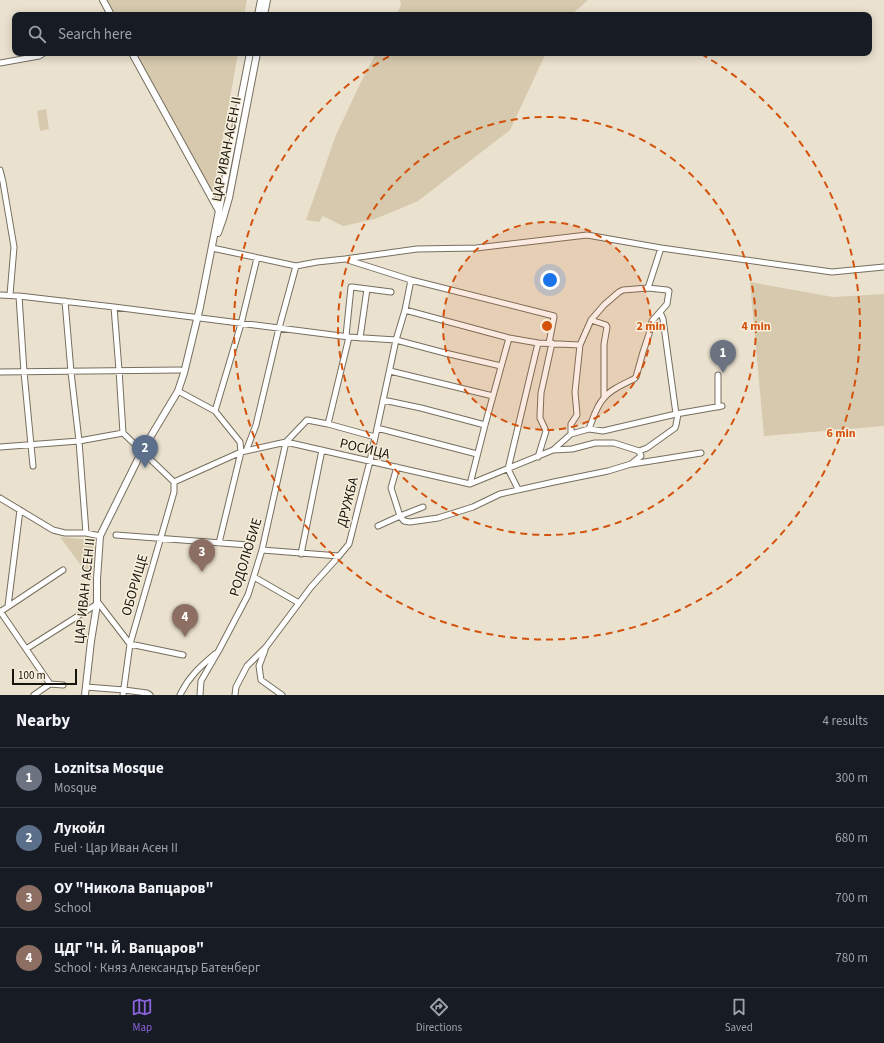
<!DOCTYPE html>
<html lang="en">
<head>
<meta charset="utf-8">
<style>
  body { margin:0; font-family:"Source Sans 3",sans-serif; background:#242831; color:#f1f3f6 }
  .scale { position:absolute; left:12px; bottom:10px; width:65px; box-sizing:border-box; padding-left:4px; border:2px solid #17140d; border-top:0; font-size:11px; line-height:14px; white-space:nowrap; color:#17140d; -webkit-text-stroke:3px #f7efdc; paint-order:stroke }
  .you { position:absolute; left:550px; top:280px; width:14px; height:14px; margin:-10px; border:3px solid #fff; border-radius:50%; background:#1a73e8; box-shadow:0 0 0 6px #1a73e833 }
  .badge { display:grid; place-items:center; width:26px; height:26px; border-radius:50%; background:#8b63dd; color:#fff; font-size:13px; font-weight:700 }
  .pin { position:absolute; translate:-50% -33px; filter:drop-shadow(0 1px 2px #0008) }
  .pin::after { content:''; position:absolute; top:21px; width:14px; height:12px; background:inherit; clip-path:polygon(0 0,100% 0,50% 100%) }
  .list { margin:0; padding:0; list-style:none }
  h2 { display:flex; justify-content:space-between; align-items:center; height:52px; margin:0; padding:0 16px; font-size:17px }
  h2 small { font-size:13px; font-weight:400; color:#9ea1a6 }
  .list li { display:grid; grid-template-columns:26px 1fr auto; gap:12px; align-items:center; box-sizing:border-box; height:60px; padding:0 16px; border-top:1px solid #363941 }
  .list b { display:block; font-size:15px; white-space:nowrap }
  .list p { margin:0; font-size:13px; white-space:nowrap; color:#9ea1a6 }
  .list em { font-size:13px; font-style:normal; color:#9ea1a6 }
  .icon { flex:none; width:22px; height:22px; fill:none; stroke:currentColor; stroke-width:2; stroke-linecap:round; stroke-linejoin:round }
  .map { position:relative; flex:none; width:884px; height:695px; overflow:hidden }
  .search { position:absolute; background:#171b24; box-shadow:0 2px 10px #0003; left:12px; right:12px; top:12px; height:44px; display:flex; align-items:center; gap:10px; box-sizing:border-box; padding:0 14px; border-radius:8px; color:#9ea1a6; font-size:15px }
  .sheet { height:292px; background:#171b24 }
  nav { display:flex; justify-content:space-around; align-items:center; box-sizing:border-box; height:56px; border-top:1px solid #363941; background:#171b24; font-size:11px; color:#9ea1a6 }
  nav a { display:grid; justify-items:center; gap:2px }
  nav .on { color:#8b63dd }
  .map>svg:first-child { display:block }
</style>
</head>
<body>
<div class="map">
<svg width="884" height="695" viewBox="0 0 884 695">
  <rect width="100%" height="100%" fill="#eae1cf"/>
  <path fill="#d6c9ad" d="M 107,0 L 247,0 L 244,15 L 115,15 Z
    M 400,0 L 588,0 L 571,15 L 396,15 L 401,5 Z
    M 135,53 L 238,53 L 212,199 Z
    M 376,53 L 546,53 L 510,130 L 418,201 L 375,219 L 343,226 L 323,216 L 319,222 L 306,220 L 336,135 L 360,84 Z
    M 46,109 L 49,129 L 40,131 L 37,111 Z
    M 750,282 L 833,297 L 884,294 L 884,426 L 764,436 Z
    M 60,537 L 94,540 L 91,579 Z"/>
  <g fill="none" stroke-linecap="round" stroke-linejoin="round">
    <g stroke="#766f5f" stroke-width="7">
      <path id="minor" d="M 0,63 L 39,56 L 44,53
        M 0,170 L 3,182 L 14,247 L 10,295
        M 212,248 L 296,266 L 317,262 L 345,259 L 417,249 L 476,248 L 587,235 L 661,248 L 832,272 L 884,267
        M 348,260 L 411,280 L 554,316 L 554,317 L 549,343
        M 648,288 L 661,248
        M 0,295 L 19,296 L 114,307 L 349,337 L 396,340 L 445,353 L 501,366
        M 19,296 L 24,372 L 33,466
        M 65,301 L 71,372 L 79,441 L 86,533
        M 114,307 L 119,370 L 123,433
        M 405,310 L 509,338 L 538,343 L 580,345
        M 660,312 L 663,319 L 676,414
        M 591,320 L 606,325 L 607,327 L 604,344 L 604,397
        M 346,336 L 351,287 L 352,287 L 391,292
        M 360,338 L 367,289
        M 390,371 L 493,396
        M 0,372 L 180,370
        M 718,375 L 718,407
        M 178,391 L 215,411 L 240,442 L 241,452 L 219,543
        M 383,400 L 421,408 L 485,425
        M 215,411 L 241,324 L 257,258
        M 328,424 L 349,337
        M 377,428 L 477,454
        M 571,434 L 571,424 L 577,415 L 575,392 L 580,345 L 591,320 L 604,305 L 619,292 L 623,290 L 648,288 L 667,290 L 669,291 L 667,304 L 652,321 L 649,334 L 643,352 L 636,377 L 634,379 C 624,384 611,389 604,398 C 596,406 593,419 589,429
        M 0,447 L 79,441 L 123,433 L 174,482
        M 553,450 L 572,449 L 595,443 L 614,443 L 639,451 L 647,448 L 675,428 L 676,425 L 678,414
        M 246,451 L 256,425 L 279,328 L 296,266
        M 538,457 L 546,431 L 540,418 L 540,415 L 541,393 L 552,343
        M 632,464 L 701,453
        M 397,467 L 391,488 L 400,516 L 404,521 L 410,522 L 438,518 L 473,507 L 500,494 L 554,482 L 608,471 L 631,464 L 641,456 L 639,451
        M 174,482 L 241,452 L 286,442 L 470,484 L 553,450 L 571,434 L 589,429 L 603,431 L 676,414 L 722,406
        M 470,484 L 485,425 L 509,338
        M 518,489 L 508,469 L 538,343
        M 0,498 L 53,530 L 65,533 L 86,533 L 100,536
        M 378,526 L 400,516 L 423,507
        M 116,535 L 248,545
        M 262,550 L 339,556
        M 301,554 L 322,450
        M 254,577 L 299,603
        M 97,601 L 130,644 L 183,655
        M 8,606 L 20,510
        M 0,611 L 50,684 L 63,685
        M 0,612 L 63,570
        M 26,649 L 97,604
        M 265,650 L 259,666 L 261,680 L 282,695
        M 86,687 L 124,690 L 147,693 L 150,695
        M 34,695 L 50,684
        M 123,695 L 130,644 L 174,492 L 174,482
        M 180,695 C 189,676 200,667 215,654
        M 200,695 L 201,681 L 219,650 L 248,595 L 262,550 L 286,442 L 307,420 L 328,424 L 375,437
        M 235,695 L 236,687 L 247,666 L 266,647 L 311,587 L 339,556 L 349,544 L 370,461 L 396,340 L 405,310 L 411,280"/>
    </g>
    <g stroke="#766f5f" stroke-width="8">
      <path id="tertiary" d="M 103,0 L 111,15
        M 258,15 L 261,0
        M 264,15 L 267,0
        M 132,53 L 219,211
        M 218,233 L 223,219 L 229,198 L 257,53
        M 85,695 L 91,641 L 97,604 L 97,579 L 100,536 L 142,451 L 178,391 L 184,373 L 200,307 L 250,53"/>
    </g>
    <use href="#minor" stroke="#fff" stroke-width="5"/>
    <use href="#tertiary" stroke="#fff" stroke-width="6"/>
  </g>
  <circle cx="547" cy="326" r="104" fill="#d3520c" fill-opacity=".12"/>
  <g fill="none" stroke="#d3520c" stroke-width="2" stroke-dasharray="7 5">
    <circle cx="547" cy="326" r="104"/>
    <circle cx="547" cy="326" r="209"/>
    <path d="M514 15A313 313 0 0 1 580 15M701 54A313 313 0 1 1 393 54"/>
  </g>
  <g text-anchor="middle" stroke-width="3" stroke-linejoin="round" paint-order="stroke">
    <g font-size="14" fill="#17140d" stroke="#f7efdc">
      <text transform="translate(226 149) rotate(-79)" y="5">ЦАР ИВАН АСЕН II</text>
      <text transform="translate(365 448) rotate(13)" y="5">РОСИЦА</text>
      <text transform="translate(347 502) rotate(-76)" y="5">ДРУЖБА</text>
      <text transform="translate(245 557) rotate(-73)" y="5">РОДОЛЮБИЕ</text>
      <text transform="translate(134 585) rotate(-74)" y="5">ОБОРИЩЕ</text>
      <text transform="translate(84 591) rotate(-84)" y="5">ЦАР ИВАН АСЕН II</text>
    </g>
  </g>
  <circle cx="547" cy="326" r="6" fill="#d3520c" stroke="#f7efdc" stroke-width="2"/>
  <g font-size="12" text-anchor="middle" font-weight="bold" fill="#d3520c" stroke="#f7efdc" stroke-width="3" stroke-linejoin="round" paint-order="stroke">
    <text x="651" y="330">2 min</text>
    <text x="756" y="330">4 min</text>
    <text x="841" y="437">6 min</text>
  </g>
</svg>
<div class="scale">100 m</div>
<div class="you"></div>
<div class="pin badge" style="left:723px;top:373px;background:#6b7280">1</div>
<div class="pin badge" style="left:145px;top:468px;background:#5c6f8a">2</div>
<div class="pin badge" style="left:202px;top:572px;background:#8d6e63">3</div>
<div class="pin badge" style="left:185px;top:637px;background:#8d6e63">4</div>
<div class="search"><svg class="icon" aria-label="search" viewBox="0 0 24 24"><circle cx="10" cy="10" r="6"/><path d="M15 15l6 6"/></svg>Search here</div>
</div>
<section class="sheet">
<h2>Nearby<small>4 results</small></h2>
<ul class="list">
<li><span class="badge" style="background:#6b7280">1</span><div><b>Loznitsa Mosque</b><p>Mosque</p></div><em>300 m</em></li>
<li><span class="badge" style="background:#5c6f8a">2</span><div><b>Лукойл</b><p>Fuel · Цар Иван Асен II</p></div><em>680 m</em></li>
<li><span class="badge" style="background:#8d6e63">3</span><div><b>ОУ &quot;Никола Вапцаров&quot;</b><p>School</p></div><em>700 m</em></li>
<li><span class="badge" style="background:#8d6e63">4</span><div><b>ЦДГ &quot;Н. Й. Вапцаров&quot;</b><p>School · Княз Александър Батенберг</p></div><em>780 m</em></li>
</ul>
</section>
<nav>
<a class="on"><svg class="icon" aria-label="map" viewBox="0 0 24 24"><path d="M3 6l6-2 6 2 6-2v14l-6 2-6-2-6 2zM9 4v14M15 6v14"/></svg>Map</a>
<a><svg class="icon" aria-label="directions" viewBox="0 0 24 24"><path d="M12 3l9 9-9 9-9-9zM9 14v-3h6M13 9l2 2-2 2"/></svg>Directions</a>
<a><svg class="icon" aria-label="saved" viewBox="0 0 24 24"><path d="M7 4h10v16l-5-4-5 4z"/></svg>Saved</a>
</nav>
</body>
</html>
